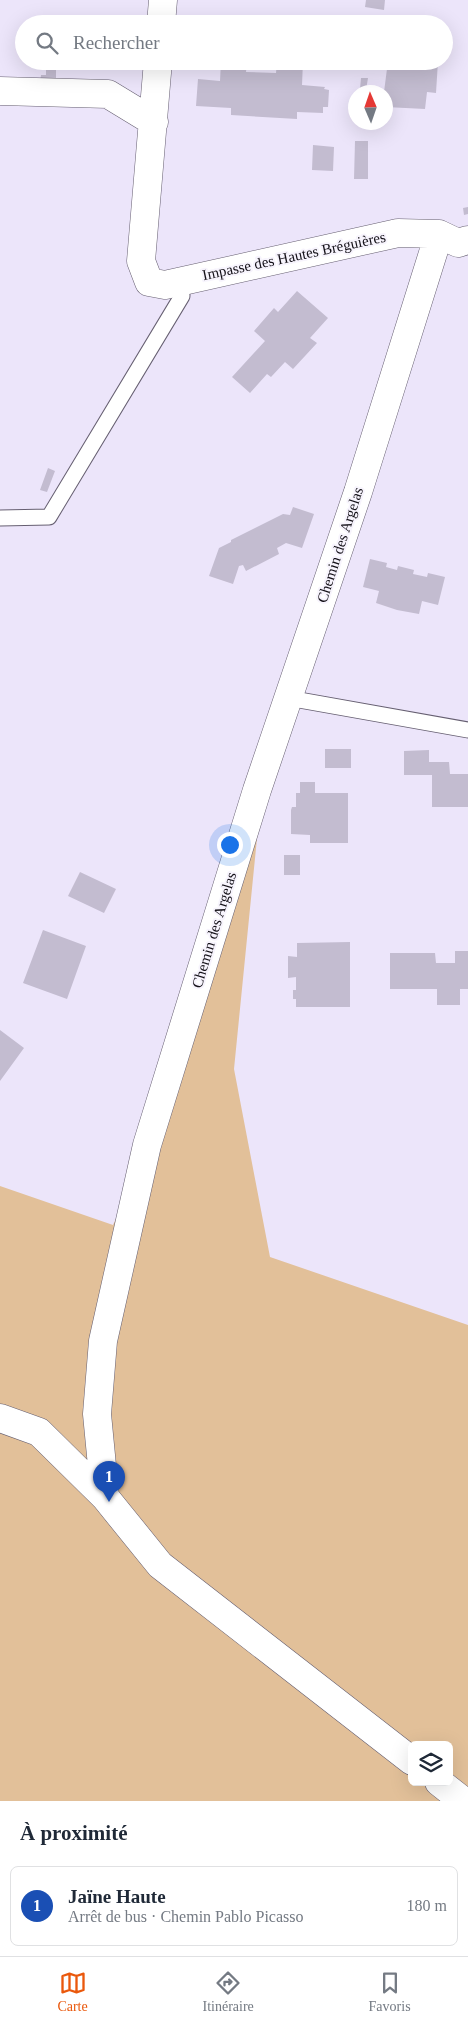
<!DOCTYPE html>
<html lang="fr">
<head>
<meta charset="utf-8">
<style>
  body { margin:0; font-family:Georgia,serif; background:#f2f2f3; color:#1f2937 }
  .controls { position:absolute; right:15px; bottom:15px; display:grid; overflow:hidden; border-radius:8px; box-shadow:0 5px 20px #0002 }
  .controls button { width:45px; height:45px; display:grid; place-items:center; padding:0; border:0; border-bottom:1px solid #e0e1e3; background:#fff; color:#1f2937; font:25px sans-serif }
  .compass { position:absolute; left:348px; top:85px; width:45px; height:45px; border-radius:50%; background:#fff; box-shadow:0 5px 20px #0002; rotate:358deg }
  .you { position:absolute; left:229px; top:844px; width:18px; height:18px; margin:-12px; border:4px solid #fff; border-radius:50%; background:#1a73e8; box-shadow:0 0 0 8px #1a73e833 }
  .badge { display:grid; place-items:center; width:32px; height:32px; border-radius:50%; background:#ea580c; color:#fff; font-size:16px; font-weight:700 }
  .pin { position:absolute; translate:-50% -41px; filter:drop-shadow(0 1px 2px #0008) }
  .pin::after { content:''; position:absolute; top:26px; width:18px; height:15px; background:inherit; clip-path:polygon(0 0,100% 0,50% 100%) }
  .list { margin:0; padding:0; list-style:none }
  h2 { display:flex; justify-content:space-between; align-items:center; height:65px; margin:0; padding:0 20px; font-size:21px }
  h2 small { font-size:16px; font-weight:400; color:#747a83 }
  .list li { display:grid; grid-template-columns:32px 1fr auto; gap:15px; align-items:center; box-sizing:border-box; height:80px; margin:0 10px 10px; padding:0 10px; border:1px solid #e0e1e3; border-radius:8px }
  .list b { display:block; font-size:19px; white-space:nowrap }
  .list p { margin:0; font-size:16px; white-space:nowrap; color:#747a83 }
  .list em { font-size:16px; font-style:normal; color:#747a83 }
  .icon { flex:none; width:28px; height:28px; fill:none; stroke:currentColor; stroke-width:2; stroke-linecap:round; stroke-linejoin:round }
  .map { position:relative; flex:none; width:468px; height:1801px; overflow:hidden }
  .search { position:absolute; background:#fff; box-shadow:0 5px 20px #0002; left:15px; right:15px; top:15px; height:55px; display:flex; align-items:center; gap:12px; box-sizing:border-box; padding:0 18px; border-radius:28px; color:#747a83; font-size:19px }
  .sheet { height:155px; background:#fff }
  nav { display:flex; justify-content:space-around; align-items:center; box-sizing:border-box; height:70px; border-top:1px solid #e0e1e3; background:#fff; font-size:14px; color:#747a83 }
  nav a { display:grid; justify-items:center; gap:2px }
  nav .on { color:#ea580c }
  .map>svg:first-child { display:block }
</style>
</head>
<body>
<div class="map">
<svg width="468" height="1801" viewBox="0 0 468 1801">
  <rect width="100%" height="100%" fill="#ece5fa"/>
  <path fill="#e2c099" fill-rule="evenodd" d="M 266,748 L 234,1069 L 270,1257 L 468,1325 L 468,1801 L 0,1801 L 0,1186 L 113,1225 L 151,1145 ZM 412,1745 L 449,1745 L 449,1782 L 412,1782 Z"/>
  <path fill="#c3bcd0" d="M 366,0 L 385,0 L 384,10 L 365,7 Z
    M 221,61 L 247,61 L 246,72 L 276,73 L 277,61 L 303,61 L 302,85 L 325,87 L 324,89 L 329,90 L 328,107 L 323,107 L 323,113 L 297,112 L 297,119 L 231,115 L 231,108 L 196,106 L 198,79 L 220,81 Z
    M 388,61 L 438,61 L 436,93 L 427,92 L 425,109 L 386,107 L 384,92 Z
    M 46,65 L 56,66 L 56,84 L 40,84 L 41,75 L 46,75 Z
    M 361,78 L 368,78 L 366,90 L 360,89 Z
    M 355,141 L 368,141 L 368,179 L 354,179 Z
    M 313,145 L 334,147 L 333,171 L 312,170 Z
    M 468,207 L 468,214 L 464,215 L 463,208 Z
    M 297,291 L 328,318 L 310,338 L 317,343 L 293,369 L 285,362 L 271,377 L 267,374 L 250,393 L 232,377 L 265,341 L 254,331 L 274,308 L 278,312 Z
    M 48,468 L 55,471 L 47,492 L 40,490 Z
    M 293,507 L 314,514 L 302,548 L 286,543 L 277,548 L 279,554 L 246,571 L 243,565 L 239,566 L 233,584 L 209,576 L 219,548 L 231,542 L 231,540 L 283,514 L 290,515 Z
    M 370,559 L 387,563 L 386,567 L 397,570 L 398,566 L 414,570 L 413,574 L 427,577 L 428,573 L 445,577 L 438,605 L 422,601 L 419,614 L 397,610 L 376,603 L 379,591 L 363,587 Z
    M 325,749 L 351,749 L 351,768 L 325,768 Z
    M 429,750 L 429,762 L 449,762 L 450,774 L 468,774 L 468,807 L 432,807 L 432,775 L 404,775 L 404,751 Z
    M 300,782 L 315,782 L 315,793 L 348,793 L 348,843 L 310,843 L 310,835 L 291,834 L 291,810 L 292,807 L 296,807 L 296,793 L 300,793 Z
    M 284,855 L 300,855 L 300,875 L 284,875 Z
    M 80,872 L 116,889 L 104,913 L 68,896 Z
    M 43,930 L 86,946 L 67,999 L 23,983 Z
    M 350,942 L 350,1007 L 296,1007 L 296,999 L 293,999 L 293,990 L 296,990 L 296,977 L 288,978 L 288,956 L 297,957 L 297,943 Z
    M 455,951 L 468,951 L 468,989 L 460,989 L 460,1005 L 437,1005 L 437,989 L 390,989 L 390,953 L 435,953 L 436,963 L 455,963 Z
    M 0,1030 L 24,1048 L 0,1081 Z"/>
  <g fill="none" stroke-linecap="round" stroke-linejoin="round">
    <g stroke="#665f71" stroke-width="17">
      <path id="service" d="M 0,518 L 49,517 L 182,296 L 181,281
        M 288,698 L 468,730"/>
    </g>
    <g stroke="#665f71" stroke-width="29">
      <path id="minor" d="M 161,24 L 163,0
        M 158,61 L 141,261 L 149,282 L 165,285 L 398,233 L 439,234
        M 0,91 L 108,94 L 154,122
        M 0,1418 L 39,1432 L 105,1497 L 160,1565 L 412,1761
        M 105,1497 L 97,1414 L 103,1341 L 147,1145 L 257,790 L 358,492 L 439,234 L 458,243 L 468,240
        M 439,1782 L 463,1801"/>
    </g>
    <use href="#service" stroke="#fff" stroke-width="15"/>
    <use href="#minor" stroke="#fff" stroke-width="28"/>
  </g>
  <g text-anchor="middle" stroke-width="4" stroke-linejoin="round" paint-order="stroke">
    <g font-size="15" fill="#141118" stroke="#f7f4fd">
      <text transform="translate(294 256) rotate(-12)" y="5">Impasse des Hautes Bréguières</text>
      <text transform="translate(340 545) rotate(-72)" y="5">Chemin des Argelas</text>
      <text transform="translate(214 930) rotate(-73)" y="5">Chemin des Argelas</text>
    </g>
  </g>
</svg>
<div class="controls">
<button><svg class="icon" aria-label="layers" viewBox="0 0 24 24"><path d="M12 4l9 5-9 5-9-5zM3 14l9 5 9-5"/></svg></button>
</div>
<svg class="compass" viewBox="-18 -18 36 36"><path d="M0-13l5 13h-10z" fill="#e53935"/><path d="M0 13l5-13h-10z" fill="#747a83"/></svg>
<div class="you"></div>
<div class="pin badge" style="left:109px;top:1502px;background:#1a4fb4">1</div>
<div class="search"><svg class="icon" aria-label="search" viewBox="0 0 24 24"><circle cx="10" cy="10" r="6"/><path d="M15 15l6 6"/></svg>Rechercher</div>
</div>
<section class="sheet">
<h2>À proximité<small></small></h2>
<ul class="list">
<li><span class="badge" style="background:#1a4fb4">1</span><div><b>Jaïne Haute</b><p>Arrêt de bus · Chemin Pablo Picasso</p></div><em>180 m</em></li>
</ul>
</section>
<nav>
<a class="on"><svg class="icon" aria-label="map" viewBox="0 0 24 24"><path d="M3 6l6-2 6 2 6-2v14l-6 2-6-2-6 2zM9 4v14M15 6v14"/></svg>Carte</a>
<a><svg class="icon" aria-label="directions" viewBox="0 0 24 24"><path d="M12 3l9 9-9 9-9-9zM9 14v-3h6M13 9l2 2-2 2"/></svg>Itinéraire</a>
<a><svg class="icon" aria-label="saved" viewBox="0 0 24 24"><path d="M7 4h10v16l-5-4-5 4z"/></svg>Favoris</a>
</nav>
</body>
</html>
